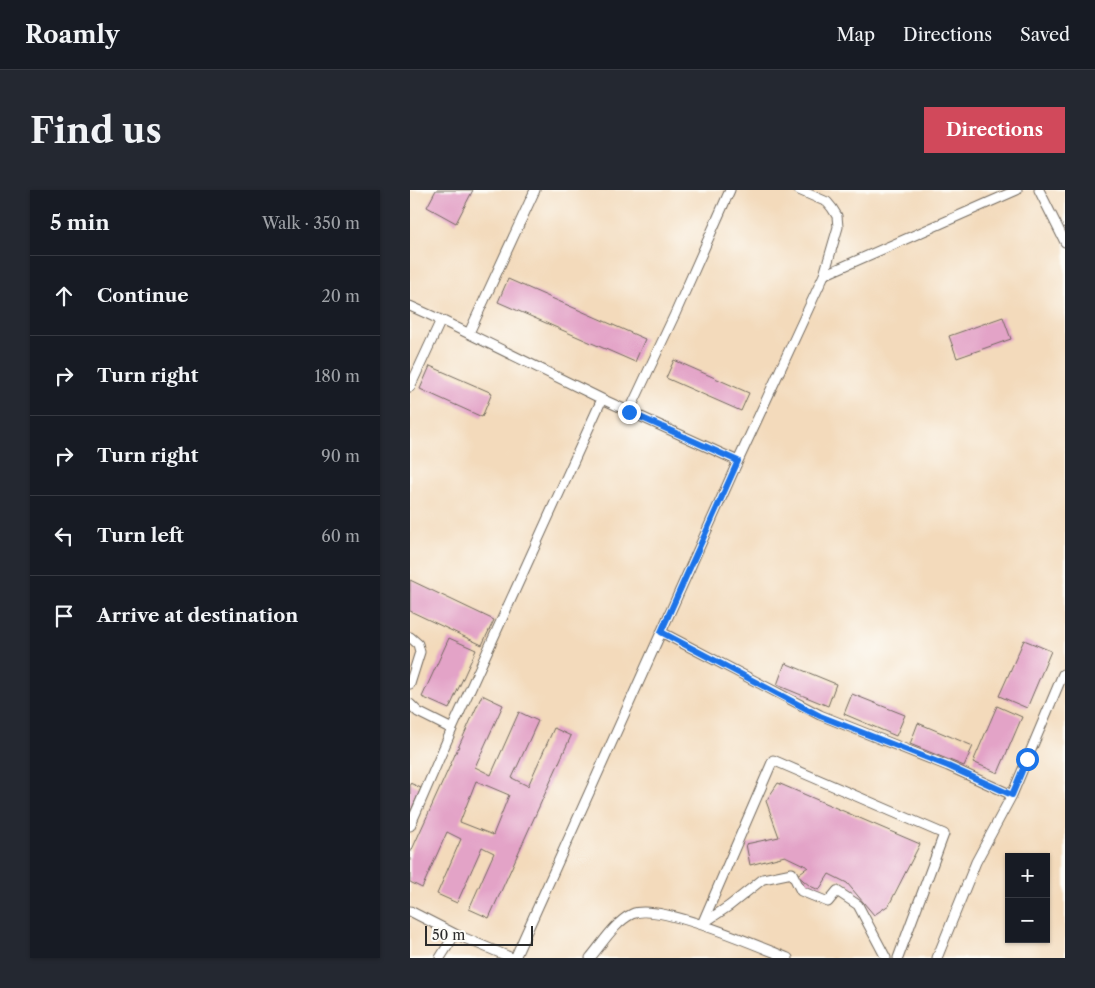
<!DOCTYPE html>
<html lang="en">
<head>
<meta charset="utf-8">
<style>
  body { margin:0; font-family:"Libre Caslon Text",serif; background:#242831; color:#f1f3f6 }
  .controls { position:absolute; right:15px; bottom:15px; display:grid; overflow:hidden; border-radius:0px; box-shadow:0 1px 4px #0004 }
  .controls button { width:45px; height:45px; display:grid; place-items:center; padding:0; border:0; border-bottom:1px solid #363941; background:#171b24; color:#f1f3f6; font:25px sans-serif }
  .scale { position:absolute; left:15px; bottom:12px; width:108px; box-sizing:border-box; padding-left:5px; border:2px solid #2b2b2b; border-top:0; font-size:14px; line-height:18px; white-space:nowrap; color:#2b2b2b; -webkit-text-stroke:4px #fdfcf7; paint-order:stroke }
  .stop { position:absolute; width:15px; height:15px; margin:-11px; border:4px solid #1a73e8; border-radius:50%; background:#fff }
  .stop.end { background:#1a73e8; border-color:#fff; box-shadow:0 1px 5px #0008 }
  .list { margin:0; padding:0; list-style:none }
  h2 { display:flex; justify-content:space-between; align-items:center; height:65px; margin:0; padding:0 20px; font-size:21px }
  h2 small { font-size:16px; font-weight:400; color:#9ea1a6 }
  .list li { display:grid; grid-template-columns:32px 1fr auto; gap:15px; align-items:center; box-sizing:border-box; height:80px; padding:0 20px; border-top:1px solid #363941 }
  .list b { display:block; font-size:19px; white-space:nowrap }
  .list em { font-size:16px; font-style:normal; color:#9ea1a6 }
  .icon { flex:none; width:28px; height:28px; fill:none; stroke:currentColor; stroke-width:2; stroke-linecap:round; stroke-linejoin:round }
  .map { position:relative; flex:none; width:655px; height:768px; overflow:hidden; border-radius:0px }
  header { display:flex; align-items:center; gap:30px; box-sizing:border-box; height:70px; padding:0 25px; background:#171b24; border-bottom:1px solid #363941 }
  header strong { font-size:24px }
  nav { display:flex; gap:28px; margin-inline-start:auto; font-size:18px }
  .intro { display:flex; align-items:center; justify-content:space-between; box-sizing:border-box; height:120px; padding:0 30px }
  h1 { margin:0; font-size:35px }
  .button { padding:12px 22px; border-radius:0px; background:#d1495b; color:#fff; font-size:18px; font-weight:700 }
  main { display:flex; gap:30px; padding:0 30px }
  aside { flex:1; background:#171b24; border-radius:0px; box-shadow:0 1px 4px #0004 }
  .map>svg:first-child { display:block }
</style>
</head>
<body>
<header>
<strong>Roamly</strong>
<nav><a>Map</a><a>Directions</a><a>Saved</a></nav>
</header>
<div class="intro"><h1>Find us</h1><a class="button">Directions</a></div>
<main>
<aside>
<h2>5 min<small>Walk · 350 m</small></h2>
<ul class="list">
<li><svg class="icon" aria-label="ahead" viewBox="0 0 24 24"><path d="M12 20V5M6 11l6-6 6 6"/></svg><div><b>Continue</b></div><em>20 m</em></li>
<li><svg class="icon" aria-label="right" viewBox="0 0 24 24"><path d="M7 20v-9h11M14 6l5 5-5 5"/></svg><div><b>Turn right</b></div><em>180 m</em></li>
<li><svg class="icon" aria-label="right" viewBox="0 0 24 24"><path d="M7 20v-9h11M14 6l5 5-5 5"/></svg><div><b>Turn right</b></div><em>90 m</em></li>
<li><svg class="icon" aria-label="left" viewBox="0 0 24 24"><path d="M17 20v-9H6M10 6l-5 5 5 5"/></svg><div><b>Turn left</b></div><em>60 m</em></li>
<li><svg class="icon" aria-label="arrive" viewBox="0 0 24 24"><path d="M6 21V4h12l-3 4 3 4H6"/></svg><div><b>Arrive at destination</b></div></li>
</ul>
</aside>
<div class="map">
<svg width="655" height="768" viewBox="0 0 655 768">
  <rect width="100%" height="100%" fill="#fdfcf7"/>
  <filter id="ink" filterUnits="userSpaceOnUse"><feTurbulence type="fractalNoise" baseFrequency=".02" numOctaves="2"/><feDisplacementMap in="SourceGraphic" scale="10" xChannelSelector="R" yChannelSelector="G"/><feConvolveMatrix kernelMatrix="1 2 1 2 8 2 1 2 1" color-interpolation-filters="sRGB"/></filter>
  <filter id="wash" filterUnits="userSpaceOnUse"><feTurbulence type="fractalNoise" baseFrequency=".0096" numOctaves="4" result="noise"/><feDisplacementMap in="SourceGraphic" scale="20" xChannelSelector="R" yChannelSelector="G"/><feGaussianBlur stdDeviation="1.12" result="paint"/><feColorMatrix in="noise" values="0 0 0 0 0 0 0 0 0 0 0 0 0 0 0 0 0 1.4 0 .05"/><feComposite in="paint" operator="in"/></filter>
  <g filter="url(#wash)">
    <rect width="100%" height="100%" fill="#f3dabb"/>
    <g id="blocks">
      <path fill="#e3a3c7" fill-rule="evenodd" d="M 26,0 L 63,0 L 46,33 L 17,17 Z
        M 98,89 L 235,149 L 225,172 L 88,112 Z
        M 593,127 L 601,149 L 547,168 L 539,146 Z
        M 264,170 L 339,203 L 331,221 L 256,188 Z
        M 20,176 L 82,203 L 72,227 L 10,199 Z
        M 0,390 L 84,430 L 72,455 L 0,421 Z
        M 39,448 L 66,460 L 39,519 L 12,507 Z
        M 614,450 L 641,461 L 617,518 L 589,506 Z
        M 375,473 L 426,494 L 418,516 L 367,495 Z
        M 442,504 L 495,525 L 486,546 L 434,524 Z
        M 72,505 L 93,515 L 65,577 L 81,585 L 109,522 L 128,531 L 102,588 L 118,596 L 144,538 L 161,546 L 79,728 L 59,719 L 84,663 L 72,657 L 47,713 L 27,704 L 51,649 L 37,642 L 12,698 L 0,692 L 0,664 ZM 66,591 L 99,605 L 83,645 L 50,632 Z
        M 587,516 L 612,527 L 588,583 L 563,572 Z
        M 508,533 L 563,556 L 554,576 L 500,554 Z
        M 0,593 L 11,598 L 0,623 Z
        M 368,593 L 510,654 L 479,715 L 464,725 L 437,693 L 419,684 L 409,700 L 400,696 L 387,685 L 398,677 L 375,666 L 340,675 L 336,654 L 369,647 L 356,611 Z"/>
    </g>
  </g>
  <g filter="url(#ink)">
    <use href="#blocks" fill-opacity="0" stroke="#71685d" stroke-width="1"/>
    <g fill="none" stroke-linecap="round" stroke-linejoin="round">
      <g stroke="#71685d" stroke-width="11">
        <path id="service" d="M 629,0 L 655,52
          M 414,85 L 607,0
          M 0,116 L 31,130 L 192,209 L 328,271
          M 59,143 L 125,0
          M 0,197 L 31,130
          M 219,222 L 265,124 L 320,0
          M 251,442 L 410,525 L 538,576 L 602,605
          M 0,447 L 8,454 L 10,462 L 0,494
          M 0,514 L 8,522 L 42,539
          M 0,636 L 42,539 L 192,209
          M 0,721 L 45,744 L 102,768
          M 292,734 L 363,570 L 534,644 L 488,768
          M 292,734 L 319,716 L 353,689 L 382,683 L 391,701 L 418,712 L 427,701 L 448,715 L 476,768
          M 30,768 L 45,744
          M 105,768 L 328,271 L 414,85 L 428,37 L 427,26 L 422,18 L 417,12 L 389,0
          M 180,768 C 192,754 205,732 222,724 C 248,712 350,757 378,768
          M 527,768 L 566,672 L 602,605 L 653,484"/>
      </g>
      <use href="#service" stroke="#fff" stroke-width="9"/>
    </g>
  </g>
  <g fill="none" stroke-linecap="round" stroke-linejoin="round" filter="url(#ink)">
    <path stroke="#1a73e8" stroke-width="6" d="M 219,222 L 328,271 L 251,442 L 410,526 L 538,576 L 602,605 L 617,569"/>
  </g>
</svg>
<div class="controls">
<button>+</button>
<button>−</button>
</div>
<div class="scale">50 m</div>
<div class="stop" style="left:617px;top:569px"></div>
<div class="stop end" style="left:219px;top:222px"></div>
</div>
</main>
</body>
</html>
